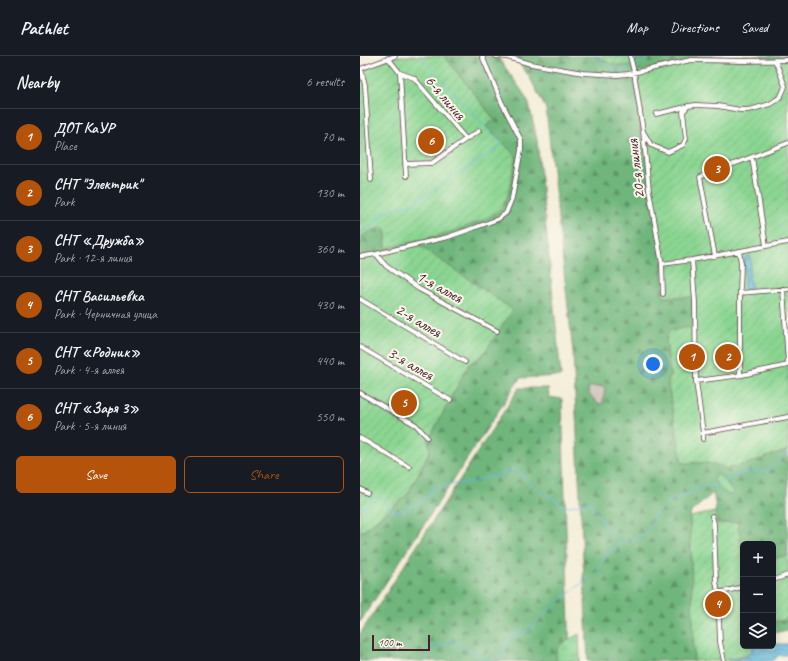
<!DOCTYPE html>
<html lang="en">
<head>
<meta charset="utf-8">
<style>
  body { margin:0; font-family:Caveat,sans-serif; background:#242831; color:#f1f3f6 }
  .controls { position:absolute; right:12px; bottom:12px; display:grid; overflow:hidden; border-radius:6px; box-shadow:0 2px 10px #0003 }
  .controls button { width:36px; height:36px; display:grid; place-items:center; padding:0; border:0; border-bottom:1px solid #363941; background:#171b24; color:#f1f3f6; font:20px sans-serif }
  .scale { position:absolute; left:12px; bottom:10px; width:58px; box-sizing:border-box; padding-left:4px; border:2px solid #4a1f2b; border-top:0; font-size:11px; line-height:14px; white-space:nowrap; color:#4a1f2b; -webkit-text-stroke:3px #fbf7ec; paint-order:stroke }
  .you { position:absolute; left:293px; top:308px; width:14px; height:14px; margin:-10px; border:3px solid #fff; border-radius:50%; background:#1a73e8; box-shadow:0 0 0 6px #1a73e833 }
  .badge { display:grid; place-items:center; width:26px; height:26px; border-radius:50%; background:#b45309; color:#fff; font-size:13px; font-weight:700 }
  .pin { position:absolute; translate:-50% -50%; border:2px solid #fff; box-shadow:0 1px 4px #0006 }
  .list { margin:0; padding:0; list-style:none }
  h2 { display:flex; justify-content:space-between; align-items:center; height:52px; margin:0; padding:0 16px; font-size:17px }
  h2 small { font-size:13px; font-weight:400; color:#9ea1a6 }
  .list li { display:grid; grid-template-columns:26px 1fr auto; gap:12px; align-items:center; box-sizing:border-box; height:56px; padding:0 16px; border-top:1px solid #363941 }
  .list b { display:block; font-size:15px; white-space:nowrap }
  .list p { margin:0; font-size:13px; white-space:nowrap; color:#9ea1a6 }
  .list em { font-size:13px; font-style:normal; color:#9ea1a6 }
  .actions { display:flex; gap:8px; padding:12px 16px }
  .actions a { flex:1; padding:9px 0; border:1px solid #b45309; border-radius:6px; text-align:center; font-size:14px; color:#b45309 }
  .actions .main { background:#b45309; color:#fff }
  .icon { flex:none; width:22px; height:22px; fill:none; stroke:currentColor; stroke-width:2; stroke-linecap:round; stroke-linejoin:round }
  .map { position:relative; flex:none; width:428px; height:605px; overflow:hidden }
  header { display:flex; align-items:center; gap:24px; box-sizing:border-box; height:56px; padding:0 20px; background:#171b24; border-bottom:1px solid #363941 }
  header strong { font-size:19px }
  nav { display:flex; gap:22px; margin-inline-start:auto; font-size:14px }
  main { display:flex }
  aside { flex:1; background:#171b24 }
  .map>svg:first-child { display:block }
</style>
</head>
<body>
<header>
<strong>Pathlet</strong>
<nav><a>Map</a><a>Directions</a><a>Saved</a></nav>
</header>
<main>
<aside>
<h2>Nearby<small>6 results</small></h2>
<ul class="list">
<li><span class="badge">1</span><div><b>ДОТ КаУР</b><p>Place</p></div><em>70 m</em></li>
<li><span class="badge">2</span><div><b>СНТ &quot;Электрик&quot;</b><p>Park</p></div><em>130 m</em></li>
<li><span class="badge">3</span><div><b>СНТ «Дружба»</b><p>Park · 12-я линия</p></div><em>360 m</em></li>
<li><span class="badge">4</span><div><b>СНТ Васильевка</b><p>Park · Черничная улица</p></div><em>430 m</em></li>
<li><span class="badge">5</span><div><b>СНТ «Родник»</b><p>Park · 4-я аллея</p></div><em>440 m</em></li>
<li><span class="badge">6</span><div><b>СНТ «Заря 3»</b><p>Park · 5-я линия</p></div><em>550 m</em></li>
</ul>
<div class="actions"><a class="main">Save</a><a>Share</a></div>
</aside>
<div class="map">
<svg width="428" height="605" viewBox="0 0 428 605">
  <defs>
    <pattern id="forest-firs" width="22" height="20" patternUnits="userSpaceOnUse"><rect width="22" height="20" fill="#6fb67c"/><path d="M5 1l3.5 6h-7zM16 11l3.5 6h-7z" fill="#5d9366"/></pattern>
    <pattern id="wetland-marsh" width="20" height="14" patternUnits="userSpaceOnUse"><rect width="20" height="14" fill="#8ad592"/><path d="M1 5h8M5 5V1M11 12h8M15 12V8" fill="none" stroke="#79b67e"/></pattern>
    <pattern id="garden-furrows" width="10" height="10" patternUnits="userSpaceOnUse"><rect width="10" height="10" fill="#8ad592"/><path d="M-1 1l2-2M0 10L10 0M9 11l2-2" fill="none" stroke="#79b67e"/></pattern>
    <pattern id="water-waves" width="16" height="10" patternUnits="userSpaceOnUse"><rect width="16" height="10" fill="#61b9de"/><path d="M0 5q4-4 8 0t8 0" fill="none" stroke="#5296b4"/></pattern>
  </defs>
  <rect width="100%" height="100%" fill="#fbf7ec"/>
  <filter id="ink" filterUnits="userSpaceOnUse"><feTurbulence type="fractalNoise" baseFrequency=".025" numOctaves="2"/><feDisplacementMap in="SourceGraphic" scale="8" xChannelSelector="R" yChannelSelector="G"/><feConvolveMatrix kernelMatrix="1 2 1 2 8 2 1 2 1" color-interpolation-filters="sRGB"/></filter>
  <filter id="wash" filterUnits="userSpaceOnUse"><feTurbulence type="fractalNoise" baseFrequency=".012" numOctaves="4" result="noise"/><feDisplacementMap in="SourceGraphic" scale="16" xChannelSelector="R" yChannelSelector="G"/><feGaussianBlur stdDeviation="0.9" result="paint"/><feColorMatrix in="noise" values="0 0 0 0 0 0 0 0 0 0 0 0 0 0 0 0 0 1.4 0 .05"/><feComposite in="paint" operator="in"/></filter>
  <g filter="url(#wash)">
    <rect width="100%" height="100%" fill="#f3edd7"/>
    <path fill="#cec2b9" d="M 243,330 L 245,332 L 243,346 L 242,348 L 238,348 L 229,338 L 228,333 L 229,331 Z"/>
    <path fill="url(#forest-firs)" stroke="#5c6a54" fill-rule="evenodd" d="M 84,0 L 137,0 L 162,35 L 169,48 L 177,84 L 201,320 L 160,322 L 0,566 L 0,474 L 4,475 L 48,438 L 70,394 L 68,385 L 109,308 L 122,300 L 0,200 L 0,183 C 8,175 14,173 25,172 L 26,177 L 26,191 L 156,100 L 126,70 L 134,63 Z
      M 155,0 L 234,0 L 249,7 L 273,5 L 274,3 L 282,3 L 285,0 L 428,0 L 428,4 L 302,207 L 303,241 L 334,241 L 335,270 L 306,282 L 310,319 L 308,329 L 322,407 C 333,407 359,405 366,413 L 383,409 L 428,394 L 428,419 L 427,420 L 428,422 L 428,501 L 413,502 L 413,488 L 383,488 L 382,505 L 378,468 L 376,466 L 357,468 L 355,456 L 356,452 L 353,437 L 331,456 L 330,461 L 334,605 L 228,605 L 213,296 L 186,53 L 169,20 L 158,6 L 158,3 ZM 243,330 L 245,332 L 243,346 L 242,348 L 238,348 L 229,338 L 228,333 L 229,331 Z
      M 159,332 L 188,332 L 189,341 L 202,343 L 210,605 L 0,605 L 0,578 Z
      M 428,554 L 428,574 L 413,577 L 413,566 L 424,564 Z"/>
    <path fill="url(#wetland-marsh)" stroke="#6a7a5e" d="M 356,418 C 363,420 369,430 373,437 L 370,439 C 363,437 358,429 354,424 L 354,421 Z
      M 219,578 L 220,605 L 197,605 C 197,604 196,599 196,598 C 196,589 212,582 219,578 Z"/>
    <path fill="url(#garden-furrows)" stroke="#6a7a5e" d="M 35,0 L 84,0 L 134,63 L 126,70 L 156,100 C 153,115 151,136 143,150 C 130,170 51,186 26,192 L 26,177 L 24,172 C 14,173 8,175 0,183 L 0,13 Z
      M 234,0 L 270,0 L 272,8 L 263,10 L 249,7 Z
      M 333,4 L 428,4 L 428,394 L 383,409 L 366,413 C 359,405 333,407 322,407 L 308,329 L 310,319 L 306,282 L 310,275 L 335,270 L 334,241 L 303,241 L 302,207 L 274,16 Z
      M 57,188 L 153,254 L 122,300 L 109,308 L 68,385 L 70,394 L 48,438 L 3,475 L 0,474 L 0,200 Z
      M 355,456 L 357,468 L 376,466 L 378,468 L 383,505 L 383,590 L 394,590 L 393,593 L 390,598 L 377,602 L 370,603 L 364,605 L 334,605 L 330,461 Z
      M 428,500 L 428,554 L 427,557 L 428,560 L 424,564 L 413,566 L 413,502 Z"/>
    <path fill="url(#water-waves)" stroke="#566c84" d="M 387,200 L 389,200 L 391,204 L 389,220 L 391,231 L 390,235 L 386,235 L 384,233 C 384,223 385,213 384,203 Z
      M 413,586 L 414,588 L 428,588 L 428,599 L 419,599 L 415,603 L 411,605 L 368,605 L 369,603 C 380,603 391,602 394,590 L 413,590 Z"/>
    <g fill="none" stroke-linecap="round" stroke-linejoin="round">
      <path stroke="#61b9de" stroke-width="1" d="M 232,0 L 247,8 L 257,14 L 263,15 L 270,10
        M 273,9 L 285,5 L 290,0
        M 0,176 L 17,167 L 22,158 L 53,147 L 139,91 L 141,87 L 60,0
        M 0,452 L 6,452 L 12,441 L 17,441 L 26,446 L 31,454 L 37,456 L 42,454 L 49,455 L 51,449 L 58,448 L 66,440 L 71,438 L 71,433 L 78,433 L 82,431 L 95,428 L 113,426 L 135,420 L 154,413 L 165,421 L 170,428 L 205,451 L 230,446 L 247,474 L 261,488
        M 67,605 L 68,604 L 70,591 L 87,588 L 89,584 L 116,599 L 131,605 L 144,598 L 145,592 L 144,589 L 145,587 L 159,576 L 170,575 L 178,564 L 193,551 L 207,539 L 239,514 L 247,498 L 261,488 L 275,484 L 288,475 L 296,457 L 304,450 L 318,441 L 329,438 L 339,431 L 346,429 L 354,430 L 362,425 L 367,424 L 379,418 L 392,415 L 403,416 L 408,415 L 424,400 L 428,397"/>
    </g>
  </g>
  <g filter="url(#ink)">
    <g fill="none" stroke-linecap="round" stroke-linejoin="round">
      <g stroke="#633e45" stroke-width="5.5">
        <path id="minor" d="M 136,0 L 147,1 L 171,8 L 223,17 L 257,19 L 268,18 L 331,4 L 385,5 L 428,4
          M 270,0 L 274,16 L 283,75 L 289,134 L 302,208 L 303,238
          M 28,2 L 40,17 L 54,22 L 106,83
          M 0,13 L 35,0
          M 1,13 L 5,29 L 11,124
          M 40,17 L 46,120
          M 296,58 L 326,51
          M 284,77 L 291,89 L 308,96 L 323,89 L 326,83 L 323,56 L 328,50 L 336,49 L 358,50 L 380,54 L 387,54 L 393,53 L 410,48 L 416,44 L 421,40 L 424,33 L 425,30 L 415,4
          M 392,101 L 406,190
          M 45,108 L 72,107 L 106,83 L 119,75
          M 379,195 L 381,207 L 380,237
          M 16,198 L 26,210 L 59,233 L 137,275
          M 0,200 L 5,200 L 16,198 L 88,181 L 114,172 L 138,163 L 146,157 L 152,142 L 161,94 L 161,84 L 142,47 L 122,0
          M 355,200 L 340,121 L 428,87
          M 332,204 L 335,246 L 336,325 L 343,377 L 343,383
          M 302,208 L 332,204 L 428,186
          M 423,233 L 428,307
          M 0,243 L 105,306
          M 0,291 L 90,344
          M 380,319 L 380,237 L 428,233
          M 336,325 L 382,319 L 428,309
          M 0,337 L 56,369 L 67,381
          M 343,377 L 428,361
          M 0,382 L 49,411
          M 0,433 L 7,437
          M 352,460 L 354,468 L 356,525 L 358,537 L 360,586 L 364,605
          M 413,524 L 428,519
          M 358,537 L 383,531"/>
      </g>
      <use href="#minor" stroke="#fff" stroke-width="4"/>
    </g>
  </g>
  <g text-anchor="middle" stroke-width="4" stroke-linejoin="round" paint-order="stroke">
    <g font-size="16" fill="#4a1f2b" stroke="#fbf7ec">
      <text transform="translate(86 41) rotate(50)" y="6">6-я линия</text>
      <text transform="translate(275 113) rotate(-97)" y="6">20-я линия</text>
      <text transform="translate(80 230) rotate(29)" y="6">1-я аллея</text>
      <text transform="translate(59 264) rotate(31)" y="6">2-я аллея</text>
      <text transform="translate(51 307) rotate(30)" y="6">3-я аллея</text>
    </g>
  </g>
</svg>
<div class="controls">
<button>+</button>
<button>−</button>
<button><svg class="icon" aria-label="layers" viewBox="0 0 24 24"><path d="M12 4l9 5-9 5-9-5zM3 14l9 5 9-5"/></svg></button>
</div>
<div class="scale">100 m</div>
<div class="you"></div>
<div class="pin badge" style="left:332px;top:301px">1</div>
<div class="pin badge" style="left:368px;top:301px">2</div>
<div class="pin badge" style="left:357px;top:113px">3</div>
<div class="pin badge" style="left:358px;top:548px">4</div>
<div class="pin badge" style="left:44px;top:347px">5</div>
<div class="pin badge" style="left:71px;top:85px">6</div>
</div>
</main>
</body>
</html>
